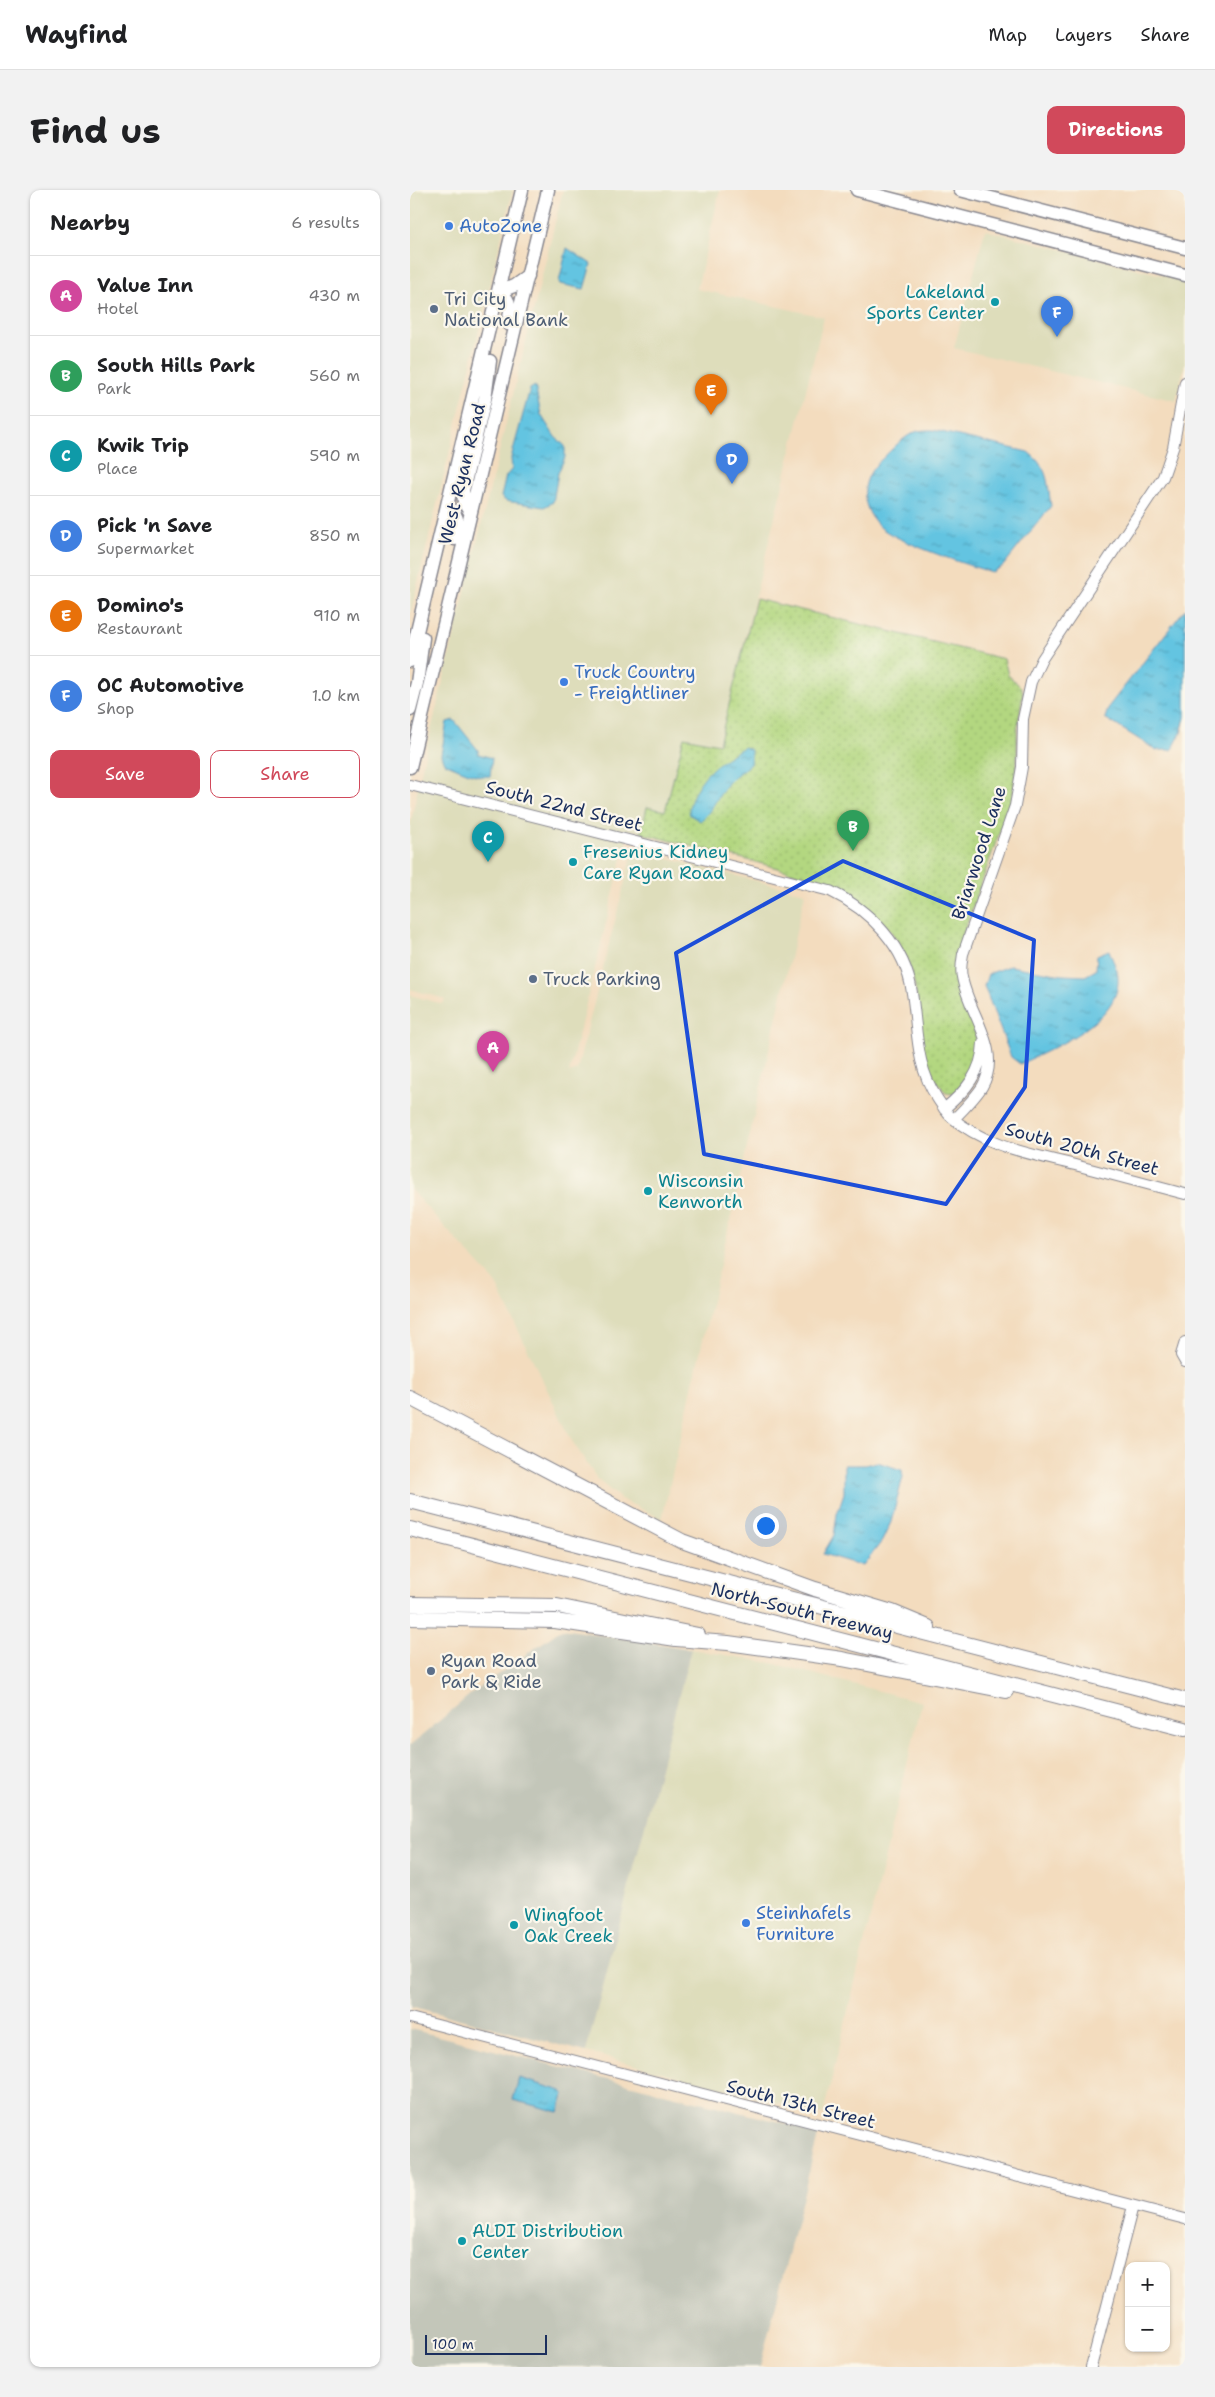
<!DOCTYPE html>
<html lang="en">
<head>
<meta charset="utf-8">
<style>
  body { margin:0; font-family:"Shantell Sans",sans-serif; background:#f2f2f2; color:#202124 }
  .controls { position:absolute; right:15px; bottom:15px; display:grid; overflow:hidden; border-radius:10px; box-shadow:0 1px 4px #0004 }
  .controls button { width:45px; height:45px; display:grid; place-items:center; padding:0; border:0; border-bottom:1px solid #e0e0e0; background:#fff; color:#202124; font:25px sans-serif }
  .scale { position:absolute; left:15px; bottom:12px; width:122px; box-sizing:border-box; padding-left:5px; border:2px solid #1b2f5e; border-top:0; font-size:14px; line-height:18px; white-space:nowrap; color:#1b2f5e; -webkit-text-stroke:4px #fbf7ec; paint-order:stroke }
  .you { position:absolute; left:355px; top:1335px; width:18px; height:18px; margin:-12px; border:4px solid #fff; border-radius:50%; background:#1a73e8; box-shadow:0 0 0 8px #1a73e833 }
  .badge { display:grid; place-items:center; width:32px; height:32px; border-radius:50%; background:#d1495b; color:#fff; font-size:16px; font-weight:700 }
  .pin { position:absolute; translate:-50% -41px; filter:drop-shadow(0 1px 2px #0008) }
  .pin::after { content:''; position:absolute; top:26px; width:18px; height:15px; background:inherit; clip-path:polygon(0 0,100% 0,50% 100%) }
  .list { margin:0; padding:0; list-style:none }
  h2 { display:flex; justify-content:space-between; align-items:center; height:65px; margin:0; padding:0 20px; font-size:21px }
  h2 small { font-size:16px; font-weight:400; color:#757577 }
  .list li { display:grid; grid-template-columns:32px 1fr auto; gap:15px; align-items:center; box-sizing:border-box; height:80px; padding:0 20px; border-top:1px solid #e0e0e0 }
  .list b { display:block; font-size:19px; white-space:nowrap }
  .list p { margin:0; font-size:16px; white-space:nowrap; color:#757577 }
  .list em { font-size:16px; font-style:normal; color:#757577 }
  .actions { display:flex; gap:10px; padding:15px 20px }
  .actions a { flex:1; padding:11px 0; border:1px solid #d1495b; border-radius:10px; text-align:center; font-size:18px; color:#d1495b }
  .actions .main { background:#d1495b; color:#fff }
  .map { position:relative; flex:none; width:775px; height:2177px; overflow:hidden; border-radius:10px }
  header { display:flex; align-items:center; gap:30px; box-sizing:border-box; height:70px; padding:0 25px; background:#fff; border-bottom:1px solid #e0e0e0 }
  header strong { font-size:24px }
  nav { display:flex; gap:28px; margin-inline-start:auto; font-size:18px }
  .intro { display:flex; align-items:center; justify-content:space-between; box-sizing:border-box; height:120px; padding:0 30px }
  h1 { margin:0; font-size:35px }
  .button { padding:12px 22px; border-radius:10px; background:#d1495b; color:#fff; font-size:18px; font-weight:700 }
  main { display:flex; gap:30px; padding:0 30px }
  aside { flex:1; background:#fff; border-radius:10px; box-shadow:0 1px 4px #0004 }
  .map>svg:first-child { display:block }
</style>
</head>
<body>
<header>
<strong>Wayfind</strong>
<nav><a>Map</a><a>Layers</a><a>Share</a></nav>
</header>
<div class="intro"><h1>Find us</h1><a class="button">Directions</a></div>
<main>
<aside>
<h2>Nearby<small>6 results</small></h2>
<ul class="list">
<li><span class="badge" style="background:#d1479c">A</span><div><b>Value Inn</b><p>Hotel</p></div><em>430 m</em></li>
<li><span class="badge" style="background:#2e9e5b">B</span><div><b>South Hills Park</b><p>Park</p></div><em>560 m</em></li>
<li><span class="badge" style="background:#0f9aa8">C</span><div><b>Kwik Trip</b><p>Place</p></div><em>590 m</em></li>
<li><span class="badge" style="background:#3f7fe0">D</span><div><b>Pick 'n Save</b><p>Supermarket</p></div><em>850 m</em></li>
<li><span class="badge" style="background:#e8710a">E</span><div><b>Domino's</b><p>Restaurant</p></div><em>910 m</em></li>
<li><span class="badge" style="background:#3f7fe0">F</span><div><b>OC Automotive</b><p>Shop</p></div><em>1.0 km</em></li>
</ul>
<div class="actions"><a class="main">Save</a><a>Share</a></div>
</aside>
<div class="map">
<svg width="775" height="2177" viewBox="0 0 775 2177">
  <defs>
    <pattern id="park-dots" width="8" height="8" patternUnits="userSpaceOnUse" patternTransform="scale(1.25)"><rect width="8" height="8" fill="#b3d780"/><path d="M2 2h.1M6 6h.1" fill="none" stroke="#99b971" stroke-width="1.8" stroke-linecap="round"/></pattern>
    <pattern id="water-ripples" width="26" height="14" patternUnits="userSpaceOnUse" patternTransform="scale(1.25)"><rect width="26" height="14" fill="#63c4e1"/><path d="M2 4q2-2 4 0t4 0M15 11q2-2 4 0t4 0" fill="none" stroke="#51a0ba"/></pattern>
  </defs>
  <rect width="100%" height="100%" fill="#fbf7ec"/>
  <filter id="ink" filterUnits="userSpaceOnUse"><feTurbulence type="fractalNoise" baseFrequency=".02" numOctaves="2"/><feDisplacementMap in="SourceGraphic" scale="10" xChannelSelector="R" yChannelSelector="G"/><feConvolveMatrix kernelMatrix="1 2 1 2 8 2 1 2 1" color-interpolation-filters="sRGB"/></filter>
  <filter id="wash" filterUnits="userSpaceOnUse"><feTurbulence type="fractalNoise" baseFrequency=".0096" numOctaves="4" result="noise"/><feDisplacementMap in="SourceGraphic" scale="20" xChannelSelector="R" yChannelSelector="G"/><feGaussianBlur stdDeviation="1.12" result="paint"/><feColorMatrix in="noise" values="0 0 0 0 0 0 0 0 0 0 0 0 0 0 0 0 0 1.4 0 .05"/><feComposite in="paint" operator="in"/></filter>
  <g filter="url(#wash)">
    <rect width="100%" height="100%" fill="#f3dcbe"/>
    <path fill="#deddbb" d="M 0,0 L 103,0 L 0,425 Z
      M 153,0 L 310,0 L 287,99 L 414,127 L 309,554 L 274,547 L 255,621 L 237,617 L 231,643 L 219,640 L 159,883 L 167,880 L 223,660 L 395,703 L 252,1329 L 211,1309 L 188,1290 L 162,1251 L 85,1092 L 0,999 L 0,805 L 33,814 L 35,809 L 0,799 L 0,636 L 14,569 Z
      M 575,40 L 775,91 L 775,173 L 766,211 L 544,158 Z
      M 281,1459 L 361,1473 L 512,1512 L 413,1925 L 176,1862 Z"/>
    <path fill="#c3c6b9" d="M 152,1439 L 281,1459 L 176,1862 L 0,1816 L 0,1556 L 62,1503 Z
      M 0,1839 L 409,1942 L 350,2177 L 0,2177 Z"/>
    <path fill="url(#park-dots)" stroke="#67836f" d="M 346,409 L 594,469 L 598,485 L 611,497 L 613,502 L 607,541 L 607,570 L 603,604 L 550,753 C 549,760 545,768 545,775 C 543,796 556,812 562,830 C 572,858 564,884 544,904 L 536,903 C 527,892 517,879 513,864 C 507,837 510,808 501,781 C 478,706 402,687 334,669 C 300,661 265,652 231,643 L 237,617 L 255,621 L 274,547 L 309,554 Z"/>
    <path fill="url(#water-ripples)" stroke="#3f7aa0" d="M 157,58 L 181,74 L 174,99 L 150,94 L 149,92 Z
      M 125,196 L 131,225 L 145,247 L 155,256 L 155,267 L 148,283 L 143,312 L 134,317 L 96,311 L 91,307 L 96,286 L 102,279 L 101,268 L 120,199 Z
      M 523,240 L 618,262 C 639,278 637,291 641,316 L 593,376 L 582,382 C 561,377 482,350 469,336 C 449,315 450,288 472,269 C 481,260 495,245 508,241 C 512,240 519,240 523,240 Z
      M 775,419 L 775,527 L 771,543 L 762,560 L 746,560 L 695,528 L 699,516 Z
      M 44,530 L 68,560 L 68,564 L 82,568 L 80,586 C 64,588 49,578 34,573 L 31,565 L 37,532 Z
      M 334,557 L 341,560 L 340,574 C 332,581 322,587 316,596 C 307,607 301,623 290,631 L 280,625 C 278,618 280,614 283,606 C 294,581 311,571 334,557 Z
      M 699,760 C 701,767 705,774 707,781 C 718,828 643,858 610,874 L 601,867 L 574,796 L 578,784 L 600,776 L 652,785 L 675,786 L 686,780 L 687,765 Z
      M 467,1272 L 492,1280 L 493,1287 L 481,1332 L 472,1351 L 453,1376 L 413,1364 L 424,1345 L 427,1324 L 434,1303 L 434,1275 L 455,1275 Z
      M 109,1888 L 152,1901 L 154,1904 L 149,1922 L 103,1910 Z"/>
  </g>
  <g filter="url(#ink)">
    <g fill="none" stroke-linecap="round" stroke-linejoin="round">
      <g stroke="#87868e" stroke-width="12">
        <path id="minor" d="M 0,595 L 420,701 C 460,720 496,757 502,803 C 508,840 505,875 527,908 C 531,914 535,921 540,926 C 575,957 622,964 665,975 C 702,985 738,994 775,1004
          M 534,919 C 556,901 572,882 573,853
          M 544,929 C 554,919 564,909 572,897 C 594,860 558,823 552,787 C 550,780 552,771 553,764 L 605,616 L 612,577 L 613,529 L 621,492 L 632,469 L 753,287 L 763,258 L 775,192
          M 775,1152 L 771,1165 L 775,1172
          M 0,1828 L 775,2029
          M 681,2177 L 723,2016"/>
      </g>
      <g stroke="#87868e" stroke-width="15">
        <path id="major" d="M 447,0 L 775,85
          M 550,0 L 775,58
          M 90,101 C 102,112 101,119 98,134
          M 90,101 L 104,96 L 118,86
          M 38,316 C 50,327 49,335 45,349
          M 60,322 L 54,313 L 53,300 L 75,209 L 80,171
          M 0,471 L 112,0
          M 0,520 L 7,493 L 13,448
          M 0,577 L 138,0"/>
      </g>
      <g stroke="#87868e" stroke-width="16">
        <path id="highway" d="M 0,1208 L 272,1351 L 405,1399 L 482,1422 L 518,1437
          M 0,1311 L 775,1510
          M 0,1339 L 775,1539
          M 0,1414 L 147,1416 L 288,1445
          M 0,1428 L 145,1431 L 266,1449 L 318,1453 L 432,1469 L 596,1501"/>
      </g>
      <use href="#minor" stroke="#fff" stroke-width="10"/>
      <use href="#major" stroke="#fff" stroke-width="12"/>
      <use href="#highway" stroke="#fff" stroke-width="14"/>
    </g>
  </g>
  <path fill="none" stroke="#1d4ed8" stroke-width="4" stroke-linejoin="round" d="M 433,671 L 624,750 L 615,897 L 536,1014 L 294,964 L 266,763 Z"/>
  <g fill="#3f7fe0" stroke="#fbf7ec" stroke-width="2">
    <circle cx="39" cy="36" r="5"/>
    <circle cx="154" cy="492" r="5"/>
    <circle cx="336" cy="1733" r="5"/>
  </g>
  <g fill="#0f9aa8" stroke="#fbf7ec" stroke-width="2">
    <circle cx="585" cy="112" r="5"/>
    <circle cx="163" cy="672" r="5"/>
    <circle cx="238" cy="1001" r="5"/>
    <circle cx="104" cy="1735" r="5"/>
    <circle cx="52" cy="2051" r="5"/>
  </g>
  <g fill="#5c6f8a" stroke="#fbf7ec" stroke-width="2">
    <circle cx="24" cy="119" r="5"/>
    <circle cx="123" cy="789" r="5"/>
    <circle cx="21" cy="1481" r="5"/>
  </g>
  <g text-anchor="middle" stroke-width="4.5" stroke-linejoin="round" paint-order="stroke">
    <g font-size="18" fill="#366cbe" stroke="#fbf7ec" text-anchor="start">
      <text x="49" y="42">AutoZone</text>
      <text x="164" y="488">Truck Country<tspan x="164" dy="21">- Freightliner</tspan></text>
      <text x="346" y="1729">Steinhafels<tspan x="346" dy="21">Furniture</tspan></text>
    </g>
    <g font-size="18" fill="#0d838f" stroke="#fbf7ec" text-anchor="start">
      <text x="575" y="108" text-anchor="end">Lakeland<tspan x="575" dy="21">Sports Center</tspan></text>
      <text x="173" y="668">Fresenius Kidney<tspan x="173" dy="21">Care Ryan Road</tspan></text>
      <text x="248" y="997">Wisconsin<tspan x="248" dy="21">Kenworth</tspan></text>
      <text x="114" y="1731">Wingfoot<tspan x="114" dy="21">Oak Creek</tspan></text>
      <text x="62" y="2047">ALDI Distribution<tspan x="62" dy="21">Center</tspan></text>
    </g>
    <g font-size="18" fill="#4e5e75" stroke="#fbf7ec" text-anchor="start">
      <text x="34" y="115">Tri City<tspan x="34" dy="21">National Bank</tspan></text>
      <text x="133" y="795">Truck Parking</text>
      <text x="31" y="1477">Ryan Road<tspan x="31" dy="21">Park &amp; Ride</tspan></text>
    </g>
    <g font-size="18" fill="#1b2f5e" stroke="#fbf7ec">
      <text transform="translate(52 284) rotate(-76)" y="6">West Ryan Road</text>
      <text transform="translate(154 616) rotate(14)" y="6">South 22nd Street</text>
      <text transform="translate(569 663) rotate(-72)" y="6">Briarwood Lane</text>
      <text transform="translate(672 959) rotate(15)" y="6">South 20th Street</text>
      <text transform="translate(392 1421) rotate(14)" y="6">North-South Freeway</text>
      <text transform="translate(391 1914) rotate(14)" y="6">South 13th Street</text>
    </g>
  </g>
</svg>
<div class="controls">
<button>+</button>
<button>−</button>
</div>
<div class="scale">100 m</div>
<div class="you"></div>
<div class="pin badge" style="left:83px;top:882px;background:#d1479c">A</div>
<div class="pin badge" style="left:443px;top:661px;background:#2e9e5b">B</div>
<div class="pin badge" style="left:78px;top:672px;background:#0f9aa8">C</div>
<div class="pin badge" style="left:322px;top:294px;background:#3f7fe0">D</div>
<div class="pin badge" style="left:301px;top:225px;background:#e8710a">E</div>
<div class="pin badge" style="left:647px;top:147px;background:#3f7fe0">F</div>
</div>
</main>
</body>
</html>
